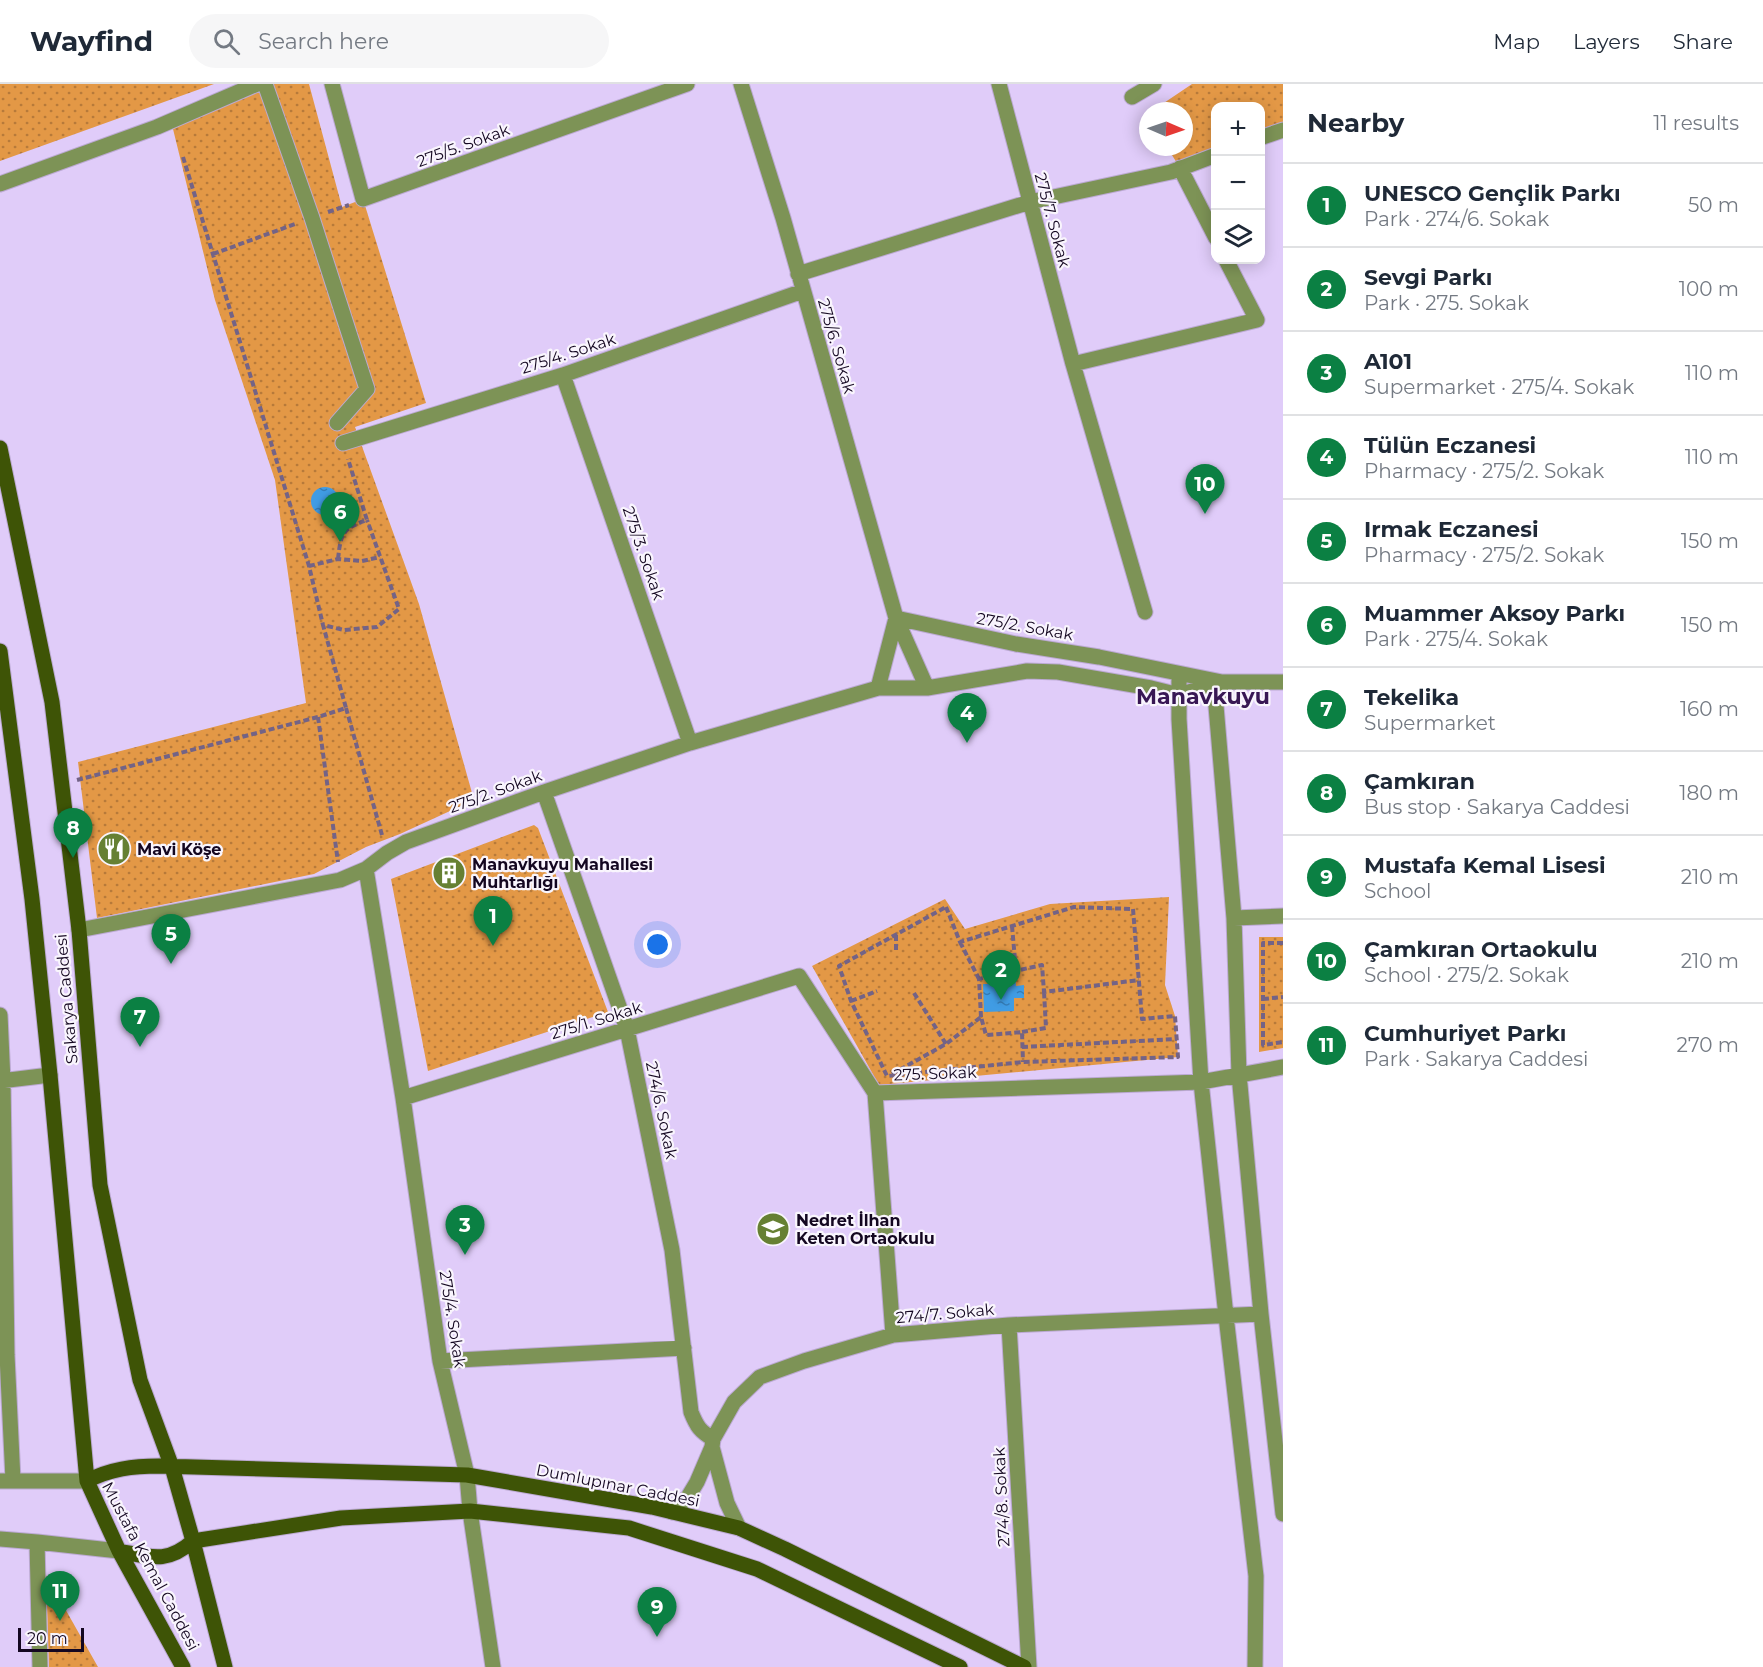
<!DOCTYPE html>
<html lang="en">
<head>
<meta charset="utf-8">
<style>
  body { margin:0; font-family:Montserrat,sans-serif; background:#f6f6f7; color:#1f2937 }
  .controls { position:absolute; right:18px; top:18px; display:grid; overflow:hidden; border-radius:12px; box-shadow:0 3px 15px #0003 }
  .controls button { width:54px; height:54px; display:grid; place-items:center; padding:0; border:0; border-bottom:2px solid #e0e1e3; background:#fff; color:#1f2937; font:30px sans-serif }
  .compass { position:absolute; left:1139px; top:18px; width:54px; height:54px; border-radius:50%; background:#fff; box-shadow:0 3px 15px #0003; rotate:92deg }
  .scale { position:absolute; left:18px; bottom:15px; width:66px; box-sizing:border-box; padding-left:6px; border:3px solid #140721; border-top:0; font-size:16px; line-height:21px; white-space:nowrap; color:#140721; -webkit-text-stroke:4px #f9f5fd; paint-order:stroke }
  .you { position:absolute; left:658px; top:861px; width:21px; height:21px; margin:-15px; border:4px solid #fff; border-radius:50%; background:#1a73e8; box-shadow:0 0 0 9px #1a73e833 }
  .badge { display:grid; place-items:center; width:39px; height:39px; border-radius:50%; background:#0b8043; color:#fff; font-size:20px; font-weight:700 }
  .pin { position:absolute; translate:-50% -50px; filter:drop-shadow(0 2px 3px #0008) }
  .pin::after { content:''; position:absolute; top:32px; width:21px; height:18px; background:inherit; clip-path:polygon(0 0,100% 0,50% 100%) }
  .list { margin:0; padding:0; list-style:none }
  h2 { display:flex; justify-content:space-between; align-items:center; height:78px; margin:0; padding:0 24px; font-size:26px }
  h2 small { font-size:20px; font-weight:400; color:#747a83 }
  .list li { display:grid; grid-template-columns:39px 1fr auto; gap:18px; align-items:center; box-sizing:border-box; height:84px; padding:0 24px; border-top:2px solid #e0e1e3 }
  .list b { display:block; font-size:22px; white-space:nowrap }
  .list p { margin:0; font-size:20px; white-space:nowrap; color:#747a83 }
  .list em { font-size:20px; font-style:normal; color:#747a83 }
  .icon { flex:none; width:33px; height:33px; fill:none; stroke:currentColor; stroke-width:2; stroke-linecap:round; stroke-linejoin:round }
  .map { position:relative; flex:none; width:1283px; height:1583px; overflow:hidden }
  header { display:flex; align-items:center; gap:36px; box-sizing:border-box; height:84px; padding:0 30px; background:#fff; border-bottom:2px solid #e0e1e3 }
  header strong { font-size:28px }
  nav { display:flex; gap:33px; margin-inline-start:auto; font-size:21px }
  .search { width:420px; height:54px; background:#f6f6f7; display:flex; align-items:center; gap:15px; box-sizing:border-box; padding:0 21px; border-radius:33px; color:#747a83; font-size:22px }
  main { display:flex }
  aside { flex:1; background:#fff }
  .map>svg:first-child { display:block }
</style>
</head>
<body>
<header>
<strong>Wayfind</strong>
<div class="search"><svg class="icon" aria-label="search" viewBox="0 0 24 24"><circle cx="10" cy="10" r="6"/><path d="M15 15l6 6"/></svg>Search here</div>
<nav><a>Map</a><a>Layers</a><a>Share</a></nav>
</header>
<main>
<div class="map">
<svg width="1283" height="1583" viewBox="0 0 1283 1583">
  <defs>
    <pattern id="park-dots" width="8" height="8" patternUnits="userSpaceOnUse" patternTransform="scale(1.5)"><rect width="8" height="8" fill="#e39846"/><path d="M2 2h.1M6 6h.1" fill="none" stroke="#b77a3a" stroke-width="1.8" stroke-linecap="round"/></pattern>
    <pattern id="water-ripples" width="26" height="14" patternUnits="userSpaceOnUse" patternTransform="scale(1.5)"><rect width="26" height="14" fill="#409ce4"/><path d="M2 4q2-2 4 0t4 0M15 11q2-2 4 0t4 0" fill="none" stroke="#347db8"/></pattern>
  </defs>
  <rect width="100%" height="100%" fill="#e0ccf9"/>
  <path fill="url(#park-dots)" d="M 0,0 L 214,0 L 0,77 Z
    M 268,0 L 309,0 L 342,123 L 363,115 L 426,319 L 355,343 L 419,520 L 474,716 L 400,750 L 366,763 L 314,790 L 97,834 L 78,678 L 306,619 L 275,396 L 215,216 L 173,45 Z
    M 1192,0 L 1283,0 L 1283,41 L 1261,51 L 1260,22 L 1216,22 L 1215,69 L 1180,84 L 1167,63 L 1184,63 L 1184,27 L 1152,27 Z
    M 534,741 L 538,744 L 608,928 L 428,987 L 391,795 Z
    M 1169,813 L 1165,901 L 1175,932 L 1178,973 L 879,1001 L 812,882 L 945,815 L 965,845 L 1050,820 Z
    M 1259,853 L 1283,853 L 1283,964 L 1259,968 Z
    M 46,1491 L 98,1583 L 49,1583 Z"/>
  <path fill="url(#water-ripples)" d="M311 417a14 14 0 1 1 28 0a14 14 0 1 1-28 0Z
    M 1015,891 L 1016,902 L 1024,901 L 1024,914 L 1014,914 L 1014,927 L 984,928 L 983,900 L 998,900 L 998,892 Z"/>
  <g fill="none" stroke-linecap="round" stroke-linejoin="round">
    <g stroke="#bba9d2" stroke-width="17">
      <path id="minor" d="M 265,0 L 312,134 L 367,305 L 337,339
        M 332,0 L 363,115 L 687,0
        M 741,0 L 783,134 L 896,534 L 927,604
        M 999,0 L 1073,280
        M 1132,13 L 1154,0
        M 1260,54 L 1283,46
        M 1180,84 L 1216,154
        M 0,100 L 157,43 L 257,0
        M 798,190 L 1030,118 L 1171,88 L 1216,71
        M 563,291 L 690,659
        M 343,359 L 563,291 L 803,207
        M 1145,528 L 1073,280 L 1257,236 L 1226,176
        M 896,534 L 1016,560 L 1099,573 L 1222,598 L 1283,598
        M 1179,590 L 1179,635 L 1201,998 L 1226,1232 L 1256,1492 L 1255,1583
        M 1222,598 L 1216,622 L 1234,834 L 1239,990 L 1261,1230 L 1283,1430
        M 878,604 L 896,534
        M 544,708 L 627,945 L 672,1166 L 691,1328 C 697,1343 700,1347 713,1355
        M 366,785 L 403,1014 L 440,1277 L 467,1391 L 470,1427 L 493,1583
        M 1234,834 L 1283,832
        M 79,846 L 340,796 L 366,785 L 387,769 L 406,758 L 544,708 L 690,659 L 878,604 L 927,604 L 1027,587 L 1058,588 L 1151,604 L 1179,611 L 1222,598
        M 0,931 L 3,997 L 7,1271 L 13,1396
        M 0,997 L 50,991
        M 403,1014 L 799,892 L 875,1009
        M 1009,1241 L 1029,1583
        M 893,1251 L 875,1009 L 1201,998 L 1283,983
        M 440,1277 L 684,1264
        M 712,1363 L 727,1419 L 739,1444
        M 0,1397 L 87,1397
        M 672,1428 L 688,1413 L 697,1398 L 712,1363 L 713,1355 L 734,1318 L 760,1293 L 804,1277 L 893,1251 L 1009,1241 L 1261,1230
        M 0,1455 L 37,1458 L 119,1467
        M 37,1458 L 40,1583"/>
    </g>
    <g stroke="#bba9d2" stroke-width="17">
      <path id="major" d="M 0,364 L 52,618 L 79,846 L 100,1101 L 140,1296 L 172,1383 L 193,1457 L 225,1583
        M 0,567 L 32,815 L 50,991 L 87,1397 L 119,1467 L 183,1583
        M 87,1397 C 110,1385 133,1382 159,1382 L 467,1391 L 652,1423 L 739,1444 L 785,1465 L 1024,1583
        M 193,1457 L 341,1434 L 470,1427 L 629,1444 L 757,1485 L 960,1583
        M 119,1467 C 151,1473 167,1480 193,1457"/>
    </g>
    <path stroke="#736386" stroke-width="4" stroke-dasharray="6 3" stroke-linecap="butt" d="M 183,73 L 309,482 L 323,541
      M 328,128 L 349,121
      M 213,170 L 295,140
      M 338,475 C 341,449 342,445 367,436 L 348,375
      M 309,482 L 338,475 L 362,477 L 380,473
      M 346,624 L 382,751
      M 318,633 L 338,778
      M 77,696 L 318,633 L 346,624 L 323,541 L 344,546 L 377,543 L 399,525 L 367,436
      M 946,823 L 960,858 L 1074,823 L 1133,825 L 1142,935 L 1175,932 L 1178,973 L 1023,978 L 887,992 L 851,917 L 839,882 Z
      M 1012,842 L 1016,887
      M 896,851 L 896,868
      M 960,858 L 979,895
      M 1283,859 L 1263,859 L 1263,961 L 1283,958
      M 914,909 L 946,960
      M 1263,915 L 1283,913
      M 851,917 L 877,907
      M 981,933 L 979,895 L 1042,881 L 1044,908 L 1139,896
      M 1022,948 L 1046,944 L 1044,908
      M 1022,963 L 1177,955
      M 892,990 L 946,960 L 981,933 L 986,951 L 1022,948 L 1023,978"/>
    <use href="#minor" stroke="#7d9356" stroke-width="15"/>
    <use href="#major" stroke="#3e5406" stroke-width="15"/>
  </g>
  <defs>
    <g id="restaurant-disc" transform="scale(1.725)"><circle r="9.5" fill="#668033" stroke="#f9f5fd"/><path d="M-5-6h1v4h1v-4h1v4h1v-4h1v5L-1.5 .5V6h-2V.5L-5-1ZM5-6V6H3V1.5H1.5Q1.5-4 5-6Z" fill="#fff"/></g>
    <g id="building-disc" transform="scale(1.725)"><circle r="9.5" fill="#668033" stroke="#f9f5fd"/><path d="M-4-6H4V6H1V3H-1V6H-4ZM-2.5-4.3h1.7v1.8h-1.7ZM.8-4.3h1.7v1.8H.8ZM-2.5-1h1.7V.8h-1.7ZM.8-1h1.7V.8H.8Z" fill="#fff"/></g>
    <g id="school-disc" transform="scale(1.725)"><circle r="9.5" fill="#668033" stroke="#f9f5fd"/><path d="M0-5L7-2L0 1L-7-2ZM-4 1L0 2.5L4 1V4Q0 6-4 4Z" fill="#fff"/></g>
  </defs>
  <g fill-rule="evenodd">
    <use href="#restaurant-disc" x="114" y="765"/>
    <use href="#building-disc" x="449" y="789"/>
    <use href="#school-disc" x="773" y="1145"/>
  </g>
  <g text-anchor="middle" stroke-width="4.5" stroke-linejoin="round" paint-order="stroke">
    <g font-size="16" fill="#140721" stroke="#f9f5fd">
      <text transform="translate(463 61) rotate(-20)" y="6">275/5. Sokak</text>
      <text transform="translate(1053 136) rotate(75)" y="6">275/7. Sokak</text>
      <text transform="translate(837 262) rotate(74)" y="6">275/6. Sokak</text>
      <text transform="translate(568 269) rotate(-18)" y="6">275/4. Sokak</text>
      <text transform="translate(644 469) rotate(71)" y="6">275/3. Sokak</text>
      <text transform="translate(1025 542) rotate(10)" y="6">275/2. Sokak</text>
      <text transform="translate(495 707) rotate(-20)" y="6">275/2. Sokak</text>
      <text transform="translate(66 915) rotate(-95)" y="6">Sakarya Caddesi</text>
      <text transform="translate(596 936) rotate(-17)" y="6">275/1. Sokak</text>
      <text transform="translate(935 989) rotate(-2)" y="6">275. Sokak</text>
      <text transform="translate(662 1026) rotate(78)" y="6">274/6. Sokak</text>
      <text transform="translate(945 1229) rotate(-5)" y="6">274/7. Sokak</text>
      <text transform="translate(453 1235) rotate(81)" y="6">275/4. Sokak</text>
      <text transform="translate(618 1401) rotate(11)" y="6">Dumlupınar Caddesi</text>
      <text transform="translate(1001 1413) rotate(-93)" y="6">274/8. Sokak</text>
      <text transform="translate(151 1482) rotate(62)" y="6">Mustafa Kemal Caddesi</text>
    </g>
    <g font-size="16" font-weight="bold" fill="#140721" stroke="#f9f5fd" text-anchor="start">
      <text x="137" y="771">Mavi Köşe</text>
      <text x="472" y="786">Manavkuyu Mahallesi<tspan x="472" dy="18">Muhtarlığı</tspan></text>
      <text x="796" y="1142">Nedret İlhan<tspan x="796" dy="18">Keten Ortaokulu</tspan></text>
    </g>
    <g font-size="22" font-weight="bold" fill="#381754" stroke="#f9f5fd">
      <text x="1203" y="620">Manavkuyu</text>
    </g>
  </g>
</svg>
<div class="controls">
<button>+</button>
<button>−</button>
<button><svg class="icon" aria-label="layers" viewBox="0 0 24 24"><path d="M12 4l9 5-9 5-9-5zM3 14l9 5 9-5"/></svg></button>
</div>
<svg class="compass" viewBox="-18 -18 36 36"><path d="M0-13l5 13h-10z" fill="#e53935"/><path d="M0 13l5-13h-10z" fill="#747a83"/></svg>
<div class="scale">20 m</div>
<div class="you"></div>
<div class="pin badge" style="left:493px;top:862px">1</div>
<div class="pin badge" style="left:1001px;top:916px">2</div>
<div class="pin badge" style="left:465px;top:1171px">3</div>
<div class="pin badge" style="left:967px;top:659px">4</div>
<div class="pin badge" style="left:171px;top:880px">5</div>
<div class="pin badge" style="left:340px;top:458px">6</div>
<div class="pin badge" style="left:140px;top:963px">7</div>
<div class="pin badge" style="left:73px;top:774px">8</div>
<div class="pin badge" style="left:657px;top:1553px">9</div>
<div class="pin badge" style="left:1205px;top:430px">10</div>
<div class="pin badge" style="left:60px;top:1537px">11</div>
</div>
<aside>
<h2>Nearby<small>11 results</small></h2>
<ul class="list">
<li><span class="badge">1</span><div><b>UNESCO Gençlik Parkı</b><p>Park · 274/6. Sokak</p></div><em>50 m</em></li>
<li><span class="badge">2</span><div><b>Sevgi Parkı</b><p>Park · 275. Sokak</p></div><em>100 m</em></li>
<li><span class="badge">3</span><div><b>A101</b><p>Supermarket · 275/4. Sokak</p></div><em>110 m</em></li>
<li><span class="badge">4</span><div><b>Tülün Eczanesi</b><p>Pharmacy · 275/2. Sokak</p></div><em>110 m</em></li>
<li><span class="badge">5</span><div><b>Irmak Eczanesi</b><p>Pharmacy · 275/2. Sokak</p></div><em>150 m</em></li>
<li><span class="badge">6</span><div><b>Muammer Aksoy Parkı</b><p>Park · 275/4. Sokak</p></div><em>150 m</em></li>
<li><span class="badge">7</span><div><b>Tekelika</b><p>Supermarket</p></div><em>160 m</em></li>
<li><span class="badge">8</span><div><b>Çamkıran</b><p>Bus stop · Sakarya Caddesi</p></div><em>180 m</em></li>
<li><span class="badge">9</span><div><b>Mustafa Kemal Lisesi</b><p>School</p></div><em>210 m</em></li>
<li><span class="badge">10</span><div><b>Çamkıran Ortaokulu</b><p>School · 275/2. Sokak</p></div><em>210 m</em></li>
<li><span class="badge">11</span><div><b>Cumhuriyet Parkı</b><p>Park · Sakarya Caddesi</p></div><em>270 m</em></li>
</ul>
</aside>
</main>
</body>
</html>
